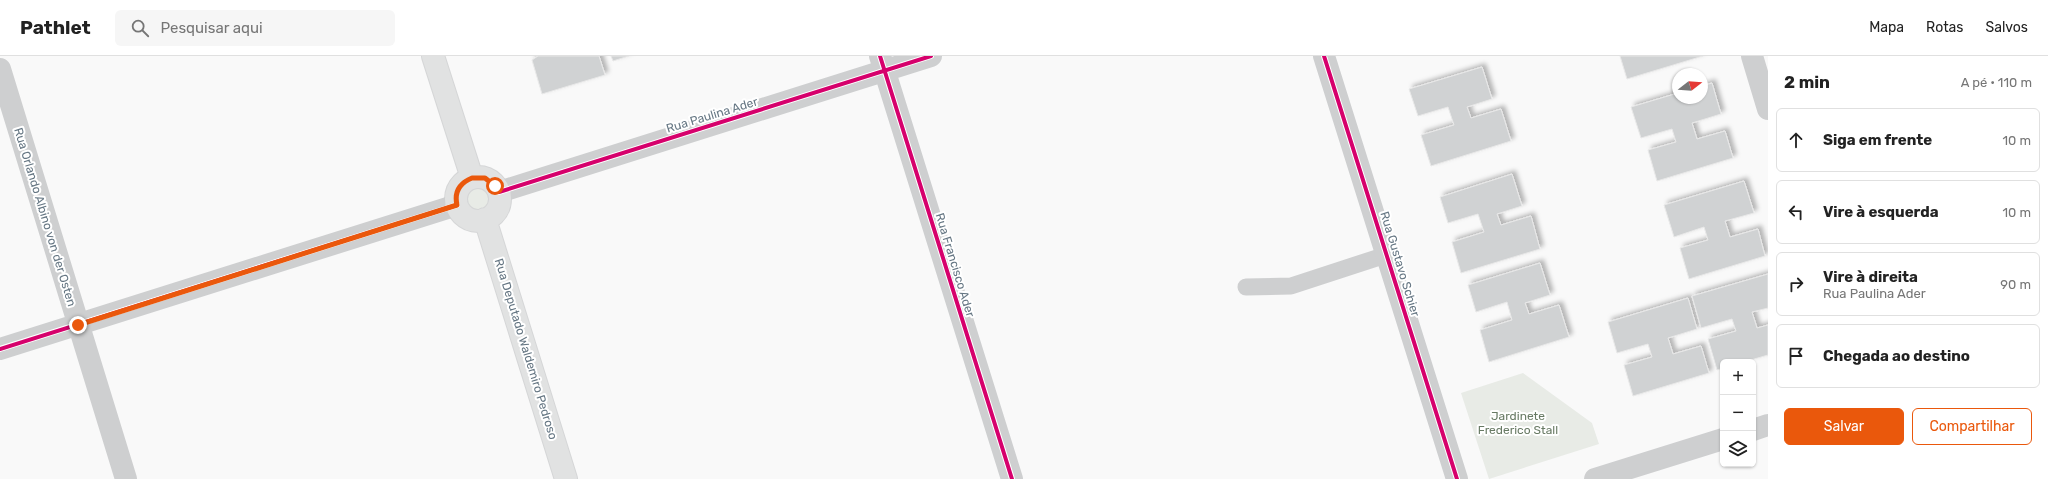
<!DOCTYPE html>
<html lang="pt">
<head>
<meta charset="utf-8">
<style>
  body { margin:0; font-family:Rubik,sans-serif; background:#f6f6f6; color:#222 }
  .controls { position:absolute; right:12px; bottom:12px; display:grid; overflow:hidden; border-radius:6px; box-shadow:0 1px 3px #0004 }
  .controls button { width:36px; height:36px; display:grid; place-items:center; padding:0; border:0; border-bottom:1px solid #e0e0e0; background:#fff; color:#222; font:20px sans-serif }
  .compass { position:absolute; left:1672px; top:12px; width:36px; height:36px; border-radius:50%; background:#fff; box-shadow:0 1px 3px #0004; rotate:73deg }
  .stop { position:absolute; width:12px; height:12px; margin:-9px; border:3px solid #ea580c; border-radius:50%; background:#fff }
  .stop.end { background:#ea580c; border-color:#fff; box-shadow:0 1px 4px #0008 }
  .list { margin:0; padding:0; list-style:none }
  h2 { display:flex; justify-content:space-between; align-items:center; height:52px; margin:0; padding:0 16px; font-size:17px }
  h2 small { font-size:13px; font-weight:400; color:#767676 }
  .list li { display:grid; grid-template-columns:26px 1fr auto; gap:12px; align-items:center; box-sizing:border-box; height:64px; margin:0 8px 8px; padding:0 8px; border:1px solid #e0e0e0; border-radius:6px }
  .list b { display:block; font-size:15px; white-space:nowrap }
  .list p { margin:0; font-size:13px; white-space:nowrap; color:#767676 }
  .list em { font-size:13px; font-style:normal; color:#767676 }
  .actions { display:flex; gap:8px; padding:12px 16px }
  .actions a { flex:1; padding:9px 0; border:1px solid #ea580c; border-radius:6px; text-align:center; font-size:14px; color:#ea580c }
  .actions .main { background:#ea580c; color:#fff }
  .icon { flex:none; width:22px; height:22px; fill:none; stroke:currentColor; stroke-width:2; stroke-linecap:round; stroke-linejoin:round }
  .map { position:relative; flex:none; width:1768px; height:423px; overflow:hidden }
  header { display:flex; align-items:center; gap:24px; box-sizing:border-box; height:56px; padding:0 20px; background:#fff; border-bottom:1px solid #e0e0e0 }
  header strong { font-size:19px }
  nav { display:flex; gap:22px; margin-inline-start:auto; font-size:14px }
  .search { width:280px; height:36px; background:#f6f6f6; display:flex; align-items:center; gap:10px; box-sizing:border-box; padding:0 14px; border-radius:6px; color:#767676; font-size:15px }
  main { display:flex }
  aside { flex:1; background:#fff }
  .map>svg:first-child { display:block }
</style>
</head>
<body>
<header>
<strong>Pathlet</strong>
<div class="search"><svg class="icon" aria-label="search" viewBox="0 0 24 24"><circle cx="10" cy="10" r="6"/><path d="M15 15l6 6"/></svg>Pesquisar aqui</div>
<nav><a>Mapa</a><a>Rotas</a><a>Salvos</a></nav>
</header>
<main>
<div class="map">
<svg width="1768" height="423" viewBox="0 0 1768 423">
  <defs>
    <filter id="shadow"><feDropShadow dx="3.5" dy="-3.5" stdDeviation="2" flood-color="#0004"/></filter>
  </defs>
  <rect width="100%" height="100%" fill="#f9f9f9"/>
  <path fill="#e8ebe6" d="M462 143a16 16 0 1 1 32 0a16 16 0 1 1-32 0Z
    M 1523,317 L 1592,367 L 1599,388 L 1489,423 L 1461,337 Z"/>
  <path fill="#d0d2d3" stroke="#e8e8e8" filter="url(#shadow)" d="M 538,0 L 599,0 L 605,19 L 542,38 L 532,4 Z
    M 611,0 L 629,0 L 613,5 Z
    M 1620,0 L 1703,0 L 1627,23 Z
    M 1482,11 L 1492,43 L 1467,51 L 1471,62 L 1501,53 L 1511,85 L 1431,110 L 1421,79 L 1454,69 L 1448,51 L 1418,60 L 1409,33 Z
    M 1712,27 L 1721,58 L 1692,67 L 1697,83 L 1725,75 L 1733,102 L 1657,125 L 1648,94 L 1676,86 L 1672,73 L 1641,82 L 1631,51 L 1678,37 L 1678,42 L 1702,42 L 1702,30 Z
    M 1512,118 L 1522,150 L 1497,158 L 1501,169 L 1531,160 L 1540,193 L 1461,217 L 1452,186 L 1484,176 L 1478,158 L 1448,167 L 1440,141 Z
    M 1744,125 L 1754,157 L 1725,165 L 1730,181 L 1758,173 L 1765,200 L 1689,223 L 1680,192 L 1708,184 L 1704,171 L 1674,181 L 1664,149 Z
    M 1540,207 L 1550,239 L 1525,247 L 1529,258 L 1559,249 L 1569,281 L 1489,306 L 1480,274 L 1512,264 L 1507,246 L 1476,256 L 1468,229 Z
    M 1768,218 L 1768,252 L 1752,256 L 1757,272 L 1768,269 L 1768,299 L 1744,306 L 1723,306 L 1723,312 L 1717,314 L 1708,283 L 1736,275 L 1732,263 L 1701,272 L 1692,240 Z
    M 1688,242 L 1697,273 L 1668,282 L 1673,298 L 1701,290 L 1709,317 L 1633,340 L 1624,309 L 1652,301 L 1648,288 L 1617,297 L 1608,266 Z"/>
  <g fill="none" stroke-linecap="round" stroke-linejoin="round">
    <g stroke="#d5d6d7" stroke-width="24">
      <path id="secondary" d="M 433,0 L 472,122
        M456 143a22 22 0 1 1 44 0a22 22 0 1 1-44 0Z
        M 485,163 L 566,423"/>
    </g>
    <path stroke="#cecfd0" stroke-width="17" d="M 1246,231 L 1291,230 L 1386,199"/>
    <path stroke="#cecfd0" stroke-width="22" d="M 880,0 L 1012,423
      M 1324,0 L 1457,423
      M 1752,0 L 1768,53
      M 0,13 L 126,423
      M 499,136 L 931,0
      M 0,293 L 457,149
      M 1753,374 L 1768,369
      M 1595,423 L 1723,383"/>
    <use href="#secondary" stroke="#e1e2e2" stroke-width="22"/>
    <g stroke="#fff" stroke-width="6">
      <path id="cycleway" d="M 880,0 L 1012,423
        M 1324,0 L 1457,423
        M 499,136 L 931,0
        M 0,293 L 457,149"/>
    </g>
    <use href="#cycleway" stroke="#d6006c" stroke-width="4"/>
  </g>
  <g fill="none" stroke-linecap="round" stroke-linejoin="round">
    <path stroke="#ea580c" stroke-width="5" d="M 78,269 L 457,149 C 454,136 460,127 472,122 L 485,122 L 495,130"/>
  </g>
  <g text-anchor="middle" stroke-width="4" stroke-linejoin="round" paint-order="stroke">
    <g font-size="12" fill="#657683" stroke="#fff">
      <text transform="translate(712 59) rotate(-17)" y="4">Rua Paulina Ader</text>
      <text transform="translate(45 161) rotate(73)" y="4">Rua Orlando Albino von der Osten</text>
      <text transform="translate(1400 208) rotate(73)" y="4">Rua Gustavo Schier</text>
      <text transform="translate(955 209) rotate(73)" y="4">Rua Francisco Ader</text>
      <text transform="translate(526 293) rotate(73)" y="4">Rua Deputado Waldemiro Pedroso</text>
    </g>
    <g font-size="12" fill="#687a64" stroke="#fff">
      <text x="1518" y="364">Jardinete<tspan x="1518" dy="14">Frederico Stall</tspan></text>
    </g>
  </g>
</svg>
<div class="controls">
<button>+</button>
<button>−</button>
<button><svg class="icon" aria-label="layers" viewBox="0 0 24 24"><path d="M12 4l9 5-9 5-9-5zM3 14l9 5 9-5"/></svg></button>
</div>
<svg class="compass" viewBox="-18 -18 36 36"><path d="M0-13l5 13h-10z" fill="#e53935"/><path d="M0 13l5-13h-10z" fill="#767676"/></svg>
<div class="stop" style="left:495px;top:130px"></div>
<div class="stop end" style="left:78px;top:269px"></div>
</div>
<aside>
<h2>2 min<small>A pé · 110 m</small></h2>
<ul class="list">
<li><svg class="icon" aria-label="ahead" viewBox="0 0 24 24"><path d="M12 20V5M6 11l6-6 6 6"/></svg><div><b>Siga em frente</b></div><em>10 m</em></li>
<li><svg class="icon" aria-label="left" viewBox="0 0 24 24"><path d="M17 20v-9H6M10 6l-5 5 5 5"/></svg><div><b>Vire à esquerda</b></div><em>10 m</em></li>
<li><svg class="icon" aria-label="right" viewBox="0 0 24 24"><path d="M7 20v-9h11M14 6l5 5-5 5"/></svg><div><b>Vire à direita</b><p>Rua Paulina Ader</p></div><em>90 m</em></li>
<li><svg class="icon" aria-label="arrive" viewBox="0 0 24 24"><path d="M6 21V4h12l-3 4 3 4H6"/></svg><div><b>Chegada ao destino</b></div></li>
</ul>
<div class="actions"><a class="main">Salvar</a><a>Compartilhar</a></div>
</aside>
</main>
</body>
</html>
